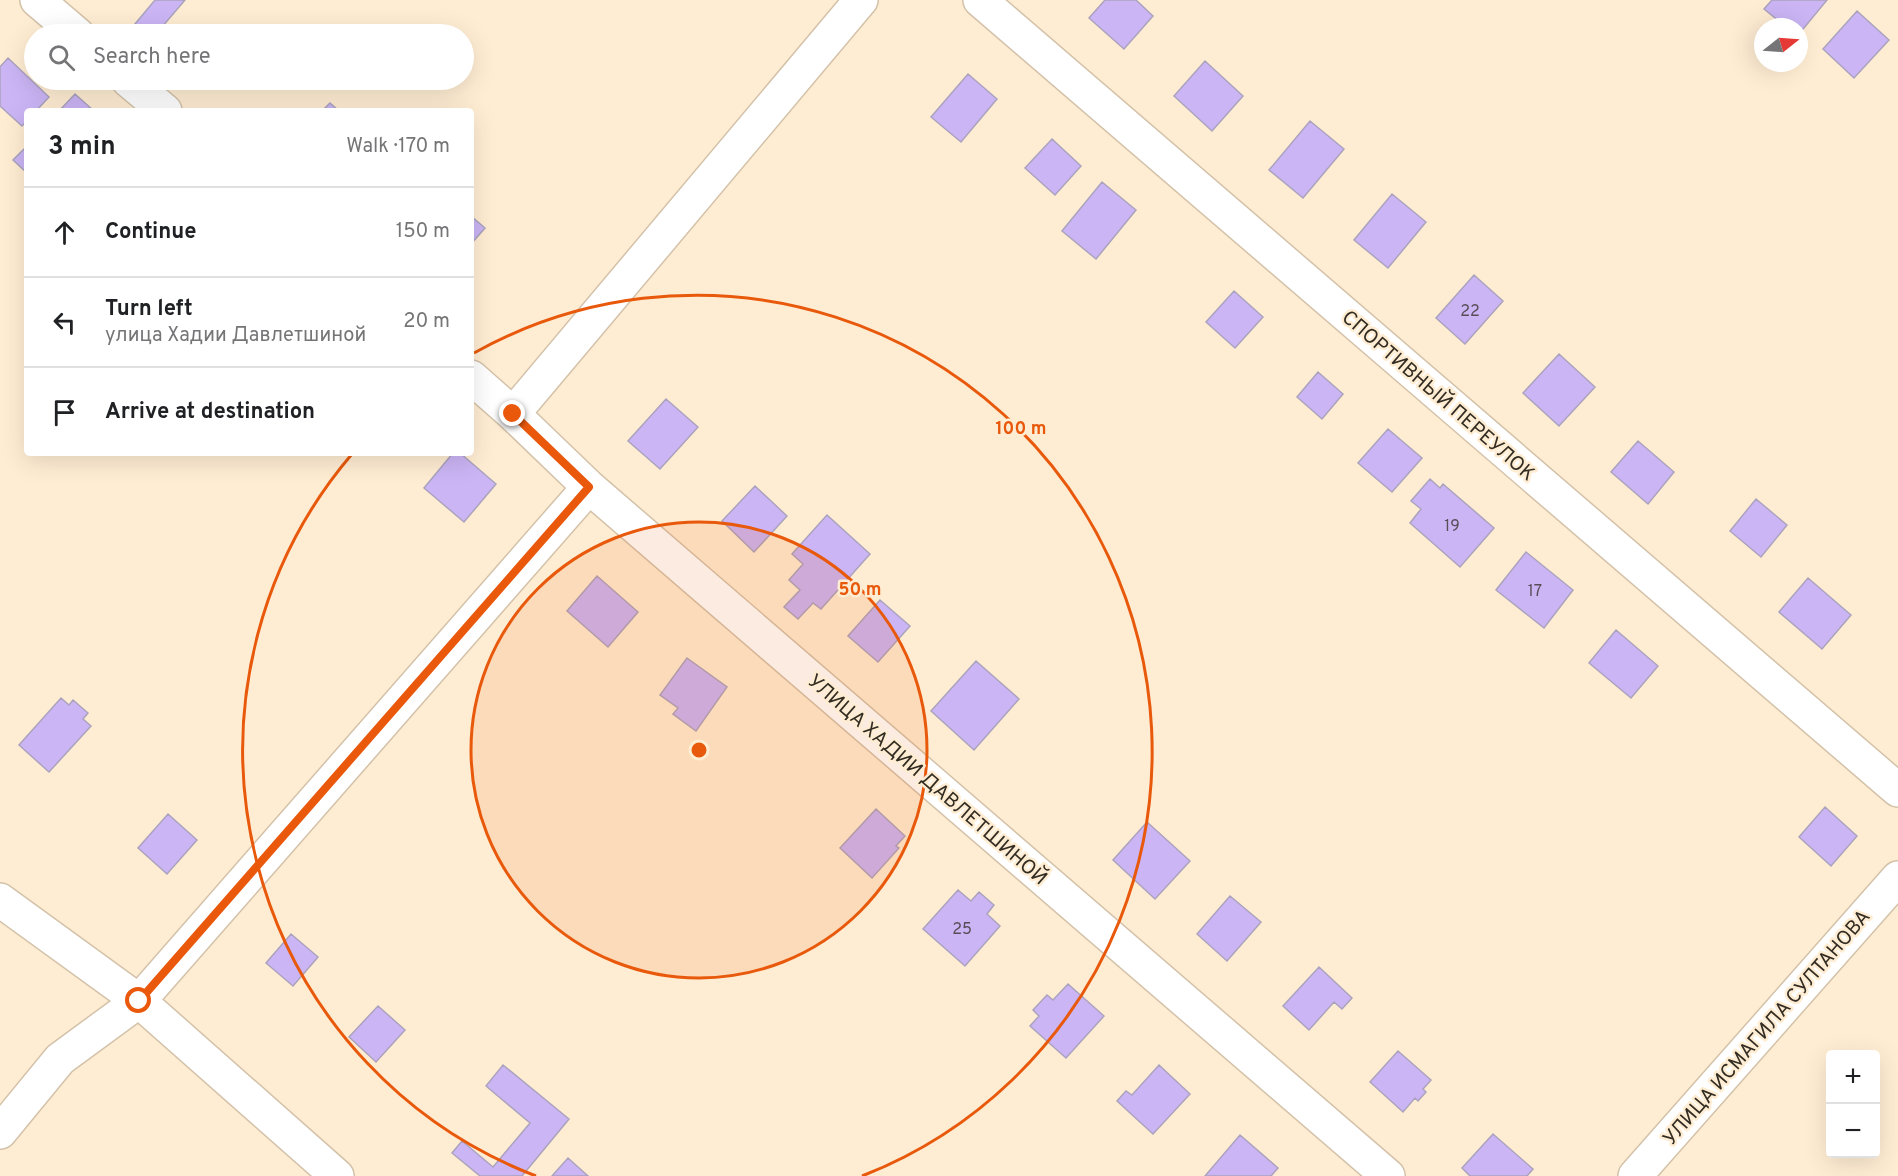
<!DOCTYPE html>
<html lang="en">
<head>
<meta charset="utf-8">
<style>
  body { margin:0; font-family:Overpass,sans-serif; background:#f2f2f2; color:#202124 }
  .controls { position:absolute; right:18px; bottom:18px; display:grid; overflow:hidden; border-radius:6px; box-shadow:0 6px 24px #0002 }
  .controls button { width:54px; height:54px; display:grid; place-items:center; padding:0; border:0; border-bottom:2px solid #e0e0e0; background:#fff; color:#202124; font:30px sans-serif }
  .compass { position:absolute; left:1754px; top:18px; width:54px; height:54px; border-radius:50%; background:#fff; box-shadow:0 6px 24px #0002; rotate:73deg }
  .stop { position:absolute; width:18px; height:18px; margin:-14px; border:4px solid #ea580c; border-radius:50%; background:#fff }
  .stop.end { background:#ea580c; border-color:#fff; box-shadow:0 2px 6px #0008 }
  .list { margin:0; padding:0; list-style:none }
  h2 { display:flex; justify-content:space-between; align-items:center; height:78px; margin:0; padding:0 24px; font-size:26px }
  h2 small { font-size:20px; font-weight:400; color:#757577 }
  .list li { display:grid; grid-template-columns:39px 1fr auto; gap:18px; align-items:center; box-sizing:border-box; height:90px; padding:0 24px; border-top:2px solid #e0e0e0 }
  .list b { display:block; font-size:22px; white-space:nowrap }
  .list p { margin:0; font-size:20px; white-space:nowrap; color:#757577 }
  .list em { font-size:20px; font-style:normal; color:#757577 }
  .icon { flex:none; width:33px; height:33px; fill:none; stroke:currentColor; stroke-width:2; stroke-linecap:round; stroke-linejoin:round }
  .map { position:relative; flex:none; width:1898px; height:1176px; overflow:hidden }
  .search { position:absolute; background:#fff; box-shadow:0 6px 24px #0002; left:24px; top:24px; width:450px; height:66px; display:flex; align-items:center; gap:15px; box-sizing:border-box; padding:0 21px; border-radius:33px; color:#757577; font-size:22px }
  .panel { position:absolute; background:#fff; box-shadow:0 6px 24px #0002; left:24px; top:108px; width:450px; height:348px; border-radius:6px }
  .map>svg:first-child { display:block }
</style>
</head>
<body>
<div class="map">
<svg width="1898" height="1176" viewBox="0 0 1898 1176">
  <rect width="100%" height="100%" fill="#ffedd3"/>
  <path fill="#cbb5f5" stroke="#aba3bd" stroke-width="1.5" d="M 155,0 L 185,0 L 156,34 L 147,34 L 135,24 Z
    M 1105,0 L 1136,0 L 1153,16 L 1124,49 L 1089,18 Z
    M 1772,0 L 1827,0 L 1799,34 L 1799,27 L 1786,27 L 1764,9 Z
    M 1857,11 L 1889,40 L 1854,78 L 1823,49 Z
    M 8,58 L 49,97 L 36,111 L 27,111 L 27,121 L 22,126 L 0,106 L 0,67 Z
    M 1205,61 L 1243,96 L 1212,131 L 1174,96 Z
    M 968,74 L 997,99 L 961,142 L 931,117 Z
    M 75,94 L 94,111 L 59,111 Z
    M 330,103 L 339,111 L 322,111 Z
    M 1310,121 L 1344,149 L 1303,198 L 1269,170 Z
    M 1052,139 L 1081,166 L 1055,195 L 1025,168 Z
    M 27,146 L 27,173 L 13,160 Z
    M 1102,182 L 1136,210 L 1096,259 L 1062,231 Z
    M 1392,194 L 1426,222 L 1388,268 L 1354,240 Z
    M 471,216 L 485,228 L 471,244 Z
    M 1474,275 L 1503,301 L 1465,344 L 1436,318 Z
    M 1234,291 L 1263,317 L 1235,348 L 1206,322 Z
    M 1559,354 L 1595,387 L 1559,426 L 1523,393 Z
    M 1318,372 L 1343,394 L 1322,419 L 1297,397 Z
    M 666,399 L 698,427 L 660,469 L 628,441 Z
    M 1388,429 L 1422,458 L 1392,492 L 1358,463 Z
    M 1638,441 L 1674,472 L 1648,504 L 1611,472 Z
    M 453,453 L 460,453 L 496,484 L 464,522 L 424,488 Z
    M 1430,479 L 1440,488 L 1443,484 L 1494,528 L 1460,567 L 1410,523 L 1421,509 L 1411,501 Z
    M 755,486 L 787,516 L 754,552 L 722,521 Z
    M 1756,499 L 1787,525 L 1761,557 L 1730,531 Z
    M 827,515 L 870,554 L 821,609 L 813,603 L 798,619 L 784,607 L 800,590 L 789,580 L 803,564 L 792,554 Z
    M 1526,552 L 1573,590 L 1544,628 L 1496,590 Z
    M 597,576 L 638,612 L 608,647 L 567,611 Z
    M 1808,578 L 1851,615 L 1822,649 L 1779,612 Z
    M 880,600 L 910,626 L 878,662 L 848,636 Z
    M 1616,630 L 1658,666 L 1631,698 L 1589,663 Z
    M 687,658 L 727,687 L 696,731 L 673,714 L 678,708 L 660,695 Z
    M 976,661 L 1019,699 L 974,750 L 931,711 Z
    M 61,698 L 69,705 L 73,700 L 88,713 L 83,719 L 91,726 L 49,772 L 19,745 Z
    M 1825,807 L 1857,836 L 1831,866 L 1799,837 Z
    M 876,809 L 905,836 L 896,846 L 899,848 L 872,878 L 840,848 Z
    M 168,814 L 197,840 L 167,874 L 138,848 Z
    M 1147,822 L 1190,861 L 1155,899 L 1113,860 Z
    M 958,890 L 971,901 L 979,892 L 994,905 L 987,914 L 1000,926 L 965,966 L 923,929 Z
    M 1230,896 L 1261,922 L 1227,961 L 1197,934 Z
    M 291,934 L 318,957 L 293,986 L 266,963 Z
    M 1319,967 L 1352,998 L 1342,1009 L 1334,1002 L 1309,1030 L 1283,1006 Z
    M 1068,984 L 1104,1016 L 1066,1058 L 1030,1026 L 1039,1016 L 1033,1010 L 1047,995 L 1053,1000 Z
    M 378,1006 L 405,1030 L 376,1062 L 349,1037 Z
    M 1398,1051 L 1431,1080 L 1423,1089 L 1426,1092 L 1418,1101 L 1415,1098 L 1403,1112 L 1370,1082 Z
    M 503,1065 L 569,1119 L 522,1176 L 480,1176 L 452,1153 L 462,1141 L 493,1167 L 530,1123 L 486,1086 Z
    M 1159,1065 L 1190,1094 L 1153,1134 L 1117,1101 L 1126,1091 L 1132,1095 Z
    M 1493,1134 L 1533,1169 L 1527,1176 L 1470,1176 L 1462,1168 Z
    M 1240,1135 L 1278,1168 L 1271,1176 L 1205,1176 Z
    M 568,1158 L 588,1176 L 552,1176 Z"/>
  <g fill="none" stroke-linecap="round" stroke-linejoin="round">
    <g stroke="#d3c2a9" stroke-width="36">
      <path id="minor" d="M 37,0 L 77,34
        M 980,0 L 1898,790
        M 128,80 L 165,111
        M 471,377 L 513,414 L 589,487 L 1388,1176
        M 513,414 L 861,0
        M 0,900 L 139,1001 L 337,1176
        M 0,1132 L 60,1059 L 139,1001 L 589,487
        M 1635,1176 L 1898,878"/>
    </g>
    <use href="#minor" stroke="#fff" stroke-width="33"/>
  </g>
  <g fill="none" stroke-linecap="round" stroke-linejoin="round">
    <path stroke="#ea580c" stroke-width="8" d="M 139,1001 L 589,487 L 513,414"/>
  </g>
  <circle cx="699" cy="750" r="228" fill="#e8590c" fill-opacity=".12"/>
  <g fill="none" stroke="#e8590c" stroke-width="3">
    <circle cx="699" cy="750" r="228"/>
    <path d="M536 1176A456 456 0 0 1 352 454M474 353A456 456 0 1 1 862 1176"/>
  </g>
  <g text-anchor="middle" stroke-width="5" stroke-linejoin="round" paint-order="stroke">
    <g font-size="16" fill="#584e57">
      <text x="1470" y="316">22</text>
      <text x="1452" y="531">19</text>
      <text x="1535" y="596">17</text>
      <text x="962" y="934">25</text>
    </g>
    <g font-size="20" fill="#322c22" stroke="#ffedd3">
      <text transform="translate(1439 395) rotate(41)" y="7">СПОРТИВНЫЙ ПЕРЕУЛОК</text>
      <text transform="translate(928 779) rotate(41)" y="7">УЛИЦА ХАДИИ ДАВЛЕТШИНОЙ</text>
      <text transform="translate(1766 1027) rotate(-49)" y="7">УЛИЦА ИСМАГИЛА СУЛТАНОВА</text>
    </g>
  </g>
  <circle cx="699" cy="750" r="9" fill="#e8590c" stroke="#ffedd3" stroke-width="3"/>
  <g font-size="18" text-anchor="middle" font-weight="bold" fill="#e8590c" stroke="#ffedd3" stroke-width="5" stroke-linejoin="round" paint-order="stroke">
    <text x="1021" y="434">100 m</text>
    <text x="860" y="595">50 m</text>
  </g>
</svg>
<div class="controls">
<button>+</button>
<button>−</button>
</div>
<svg class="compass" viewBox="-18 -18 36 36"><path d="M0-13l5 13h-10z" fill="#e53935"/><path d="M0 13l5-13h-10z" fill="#757577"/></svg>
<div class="stop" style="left:139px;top:1001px"></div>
<div class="stop end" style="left:513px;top:414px"></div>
<div class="search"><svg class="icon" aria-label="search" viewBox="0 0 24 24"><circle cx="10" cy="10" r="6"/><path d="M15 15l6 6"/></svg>Search here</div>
<section class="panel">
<h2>3 min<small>Walk · 170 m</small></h2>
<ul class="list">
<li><svg class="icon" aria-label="ahead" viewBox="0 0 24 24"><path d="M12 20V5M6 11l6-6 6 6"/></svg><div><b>Continue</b></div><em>150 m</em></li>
<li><svg class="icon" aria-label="left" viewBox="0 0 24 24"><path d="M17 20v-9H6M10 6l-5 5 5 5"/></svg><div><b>Turn left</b><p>улица Хадии Давлетшиной</p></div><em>20 m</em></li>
<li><svg class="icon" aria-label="arrive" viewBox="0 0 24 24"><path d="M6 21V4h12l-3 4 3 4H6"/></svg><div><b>Arrive at destination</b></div></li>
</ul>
</section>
</div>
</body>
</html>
